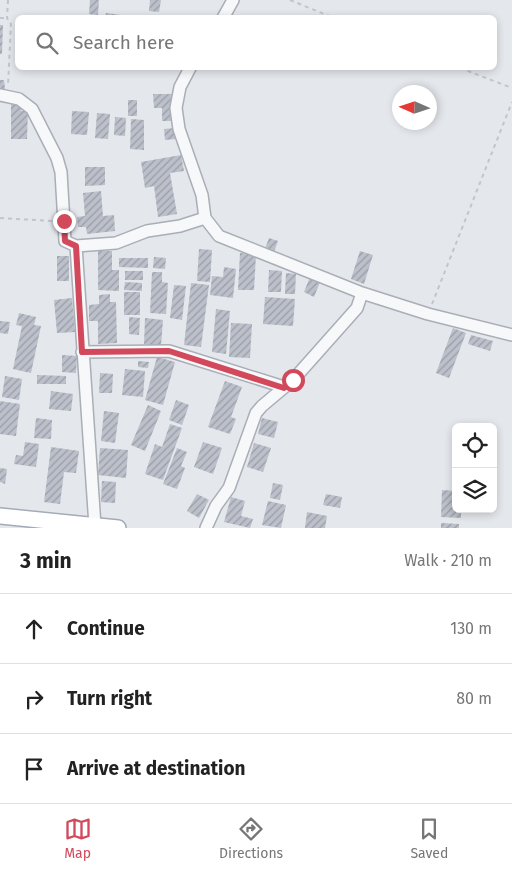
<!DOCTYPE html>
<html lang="en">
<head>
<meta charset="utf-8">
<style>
  body { margin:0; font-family:"Fira Sans",sans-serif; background:#f6f6f6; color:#222 }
  .controls { position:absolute; right:15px; bottom:15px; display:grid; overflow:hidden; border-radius:8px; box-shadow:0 2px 8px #0003 }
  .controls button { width:45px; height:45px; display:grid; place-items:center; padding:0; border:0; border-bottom:1px solid #e0e0e0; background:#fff; color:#222; font:25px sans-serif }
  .compass { position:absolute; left:392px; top:85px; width:45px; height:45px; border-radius:50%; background:#fff; box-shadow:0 2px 8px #0003; rotate:273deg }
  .stop { position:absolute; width:15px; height:15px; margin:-11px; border:4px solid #d1495b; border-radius:50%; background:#fff }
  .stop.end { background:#d1495b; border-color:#fff; box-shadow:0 1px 5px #0008 }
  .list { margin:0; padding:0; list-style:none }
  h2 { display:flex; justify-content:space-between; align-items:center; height:65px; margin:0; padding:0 20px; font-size:21px }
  h2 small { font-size:16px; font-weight:400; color:#767676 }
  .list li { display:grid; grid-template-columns:32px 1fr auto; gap:15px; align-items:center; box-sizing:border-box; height:70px; padding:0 20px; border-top:1px solid #e0e0e0 }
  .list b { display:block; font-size:19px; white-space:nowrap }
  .list em { font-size:16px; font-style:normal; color:#767676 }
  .icon { flex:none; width:28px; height:28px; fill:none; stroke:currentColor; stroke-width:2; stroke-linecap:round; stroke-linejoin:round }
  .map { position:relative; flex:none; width:512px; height:528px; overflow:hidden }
  .search { position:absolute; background:#fff; box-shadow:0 2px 8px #0003; left:15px; right:15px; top:15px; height:55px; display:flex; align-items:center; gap:12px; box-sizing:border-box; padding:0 18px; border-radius:8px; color:#767676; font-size:19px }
  .sheet { height:275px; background:#fff }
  nav { display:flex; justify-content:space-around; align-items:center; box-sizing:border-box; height:70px; border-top:1px solid #e0e0e0; background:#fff; font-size:14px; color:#767676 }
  nav a { display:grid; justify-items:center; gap:2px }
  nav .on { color:#d1495b }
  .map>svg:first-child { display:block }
</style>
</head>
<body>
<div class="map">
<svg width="512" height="528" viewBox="0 0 512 528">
  <defs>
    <pattern id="building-hatch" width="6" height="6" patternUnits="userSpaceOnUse" patternTransform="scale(1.25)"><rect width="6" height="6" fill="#bbc0ca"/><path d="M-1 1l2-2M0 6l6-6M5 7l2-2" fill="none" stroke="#989da6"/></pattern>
  </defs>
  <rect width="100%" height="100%" fill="#e4e7ec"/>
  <path fill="url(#building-hatch)" d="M 90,0 L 99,0 L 98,15 L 89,14 Z
    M 150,0 L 161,0 L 159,12 L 149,11 Z
    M 106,13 L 128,16 L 127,18 L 105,18 Z
    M 0,25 L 3,25 L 2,54 L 0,54 Z
    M 0,80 L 4,80 L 5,89 L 0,89 Z
    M 153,94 L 173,94 L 172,121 L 162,121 L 162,108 L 154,108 Z
    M 128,100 L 137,100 L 137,116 L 128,116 Z
    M 11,104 L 22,105 L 21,111 L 28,111 L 27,139 L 11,139 Z
    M 72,111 L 89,112 L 87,135 L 71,134 Z
    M 97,113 L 110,114 L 108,139 L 95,138 Z
    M 115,117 L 126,118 L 125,136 L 114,135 Z
    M 131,119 L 144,120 L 144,150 L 130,149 Z
    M 175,128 L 176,139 L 165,140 L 164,129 Z
    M 181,155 L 184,171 L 170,173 L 177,214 L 158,217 L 154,186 L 145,188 L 141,162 Z
    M 85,167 L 105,167 L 105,185 L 85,186 Z
    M 101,191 L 103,216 L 114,215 L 115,231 L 87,234 L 86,227 L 78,227 L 77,217 L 85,216 L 83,193 Z
    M 269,238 L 278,241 L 274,252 L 265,249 Z
    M 199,249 L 212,250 L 210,282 L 197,281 Z
    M 98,251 L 112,251 L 112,270 L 119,270 L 119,291 L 98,290 Z
    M 360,251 L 373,255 L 364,284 L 351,279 Z
    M 240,253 L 256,254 L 254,290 L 238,290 Z
    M 57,256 L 69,256 L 69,281 L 57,281 Z
    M 154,257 L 166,258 L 165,269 L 153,268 Z
    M 119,258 L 148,258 L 148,268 L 119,267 Z
    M 224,267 L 236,269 L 233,298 L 210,295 L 212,276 L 223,277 Z
    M 269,270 L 282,271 L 281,292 L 268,292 Z
    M 125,271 L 143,271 L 143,280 L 125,280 Z
    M 152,272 L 162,272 L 162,282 L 168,283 L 166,314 L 150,313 Z
    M 286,273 L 296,274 L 295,294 L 285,294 Z
    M 310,277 L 320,282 L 314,297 L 304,292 Z
    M 125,282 L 142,283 L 142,291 L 124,290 Z
    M 191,283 L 209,285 L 201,347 L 184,345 Z
    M 174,285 L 186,286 L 182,320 L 170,318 Z
    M 124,292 L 140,292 L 140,315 L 124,315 Z
    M 110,294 L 110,302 L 116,302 L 117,343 L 98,344 L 98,321 L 89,321 L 89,305 L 99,304 L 99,295 Z
    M 265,297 L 295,299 L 293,326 L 263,324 Z
    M 72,298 L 75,332 L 57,333 L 54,300 Z
    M 216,309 L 230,311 L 226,354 L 212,352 Z
    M 19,313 L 36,317 L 34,325 L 41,326 L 31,373 L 13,369 L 22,326 L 16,325 Z
    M 129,317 L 140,318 L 139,335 L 129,334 Z
    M 145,318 L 163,320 L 161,346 L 144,344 Z
    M 0,321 L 10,322 L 8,334 L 0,333 Z
    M 231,323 L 252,324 L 250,358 L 229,357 Z
    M 453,328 L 466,333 L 449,378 L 436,373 Z
    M 471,335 L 493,341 L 490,351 L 468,344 Z
    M 62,355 L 77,356 L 76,373 L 62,372 Z
    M 157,357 L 175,362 L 163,405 L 145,400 Z
    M 138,361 L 149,362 L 148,368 L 138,367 Z
    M 125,369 L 145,371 L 143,397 L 122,395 Z
    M 100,373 L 113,374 L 112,393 L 99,393 Z
    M 37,375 L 66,376 L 66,384 L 37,384 Z
    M 5,376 L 22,379 L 19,400 L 2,397 Z
    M 225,381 L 242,387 L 231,417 L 236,419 L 230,434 L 208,427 Z
    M 51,391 L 73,394 L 71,411 L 49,409 Z
    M 176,400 L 189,405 L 182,425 L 169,420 Z
    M 0,401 L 20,404 L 16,436 L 0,434 Z
    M 148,405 L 161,411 L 145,451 L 131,445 Z
    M 104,411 L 119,413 L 115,443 L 101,441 Z
    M 36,418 L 52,420 L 51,439 L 34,438 Z
    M 262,418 L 278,422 L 274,438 L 258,434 Z
    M 170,424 L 182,428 L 163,480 L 145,474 L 155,444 L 162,447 Z
    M 25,442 L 39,444 L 36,467 L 14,464 L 16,455 L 23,456 Z
    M 203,442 L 222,448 L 213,474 L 194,467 Z
    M 254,443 L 271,448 L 263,472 L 247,467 Z
    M 51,447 L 79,451 L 76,473 L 64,472 L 60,504 L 44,502 Z
    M 100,448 L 128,450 L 126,478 L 98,475 Z
    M 177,448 L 187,452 L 181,466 L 185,468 L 177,489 L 163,484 Z
    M 0,468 L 7,469 L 5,484 L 0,482 Z
    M 102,481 L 116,482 L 115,503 L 101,502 Z
    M 273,483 L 283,485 L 280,500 L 270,498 Z
    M 442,490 L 456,491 L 456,509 L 461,509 L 461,518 L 441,517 Z
    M 197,494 L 209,500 L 199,518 L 187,511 Z
    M 326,494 L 342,497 L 340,508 L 323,505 Z
    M 231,497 L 245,501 L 241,516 L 253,519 L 250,528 L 224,522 Z
    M 268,501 L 286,505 L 281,528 L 262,525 Z
    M 307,512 L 327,516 L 325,528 L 305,528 Z
    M 441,523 L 459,524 L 459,528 L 441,528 Z"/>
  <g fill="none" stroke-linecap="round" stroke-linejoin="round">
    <g stroke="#a9aeb7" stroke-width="14">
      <path id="minor" d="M 223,18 L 233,0
        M 190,68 L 180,87 L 176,108 L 179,129 L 202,195 L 205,218 L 219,236 L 362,293 L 428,314 L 512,335
        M 0,95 L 19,99 L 32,109 L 57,158 L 61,172 L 65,241 L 76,246 L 116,243 L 147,231 L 180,226 L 205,218
        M 76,246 L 95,526
        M 82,352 L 169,351 L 284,387
        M 206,528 L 216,506 L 229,488 L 256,413 L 262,406 L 293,380 L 357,308 L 362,293"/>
    </g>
    <g stroke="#a3abb8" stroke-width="18">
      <path id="major" d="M 0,516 L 118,528"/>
    </g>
    <path stroke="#c2c5cb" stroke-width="2" stroke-dasharray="4 4" stroke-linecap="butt" d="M 8,0 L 7,18 L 11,24 L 8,85
      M 290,0 L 334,18
      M 0,18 L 7,18
      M 460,68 L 512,88
      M 0,218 L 52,221
      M 432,304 L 512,102"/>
    <use href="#minor" stroke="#f7f8fa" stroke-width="11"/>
    <use href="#major" stroke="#fff" stroke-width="15"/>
  </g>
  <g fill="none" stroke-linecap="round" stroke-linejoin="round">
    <path stroke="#d1495b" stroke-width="6" d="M 64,221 L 65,241 L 76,246 L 82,352 L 169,351 L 284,388 L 293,380"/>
  </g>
</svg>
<div class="controls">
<button><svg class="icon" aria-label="locate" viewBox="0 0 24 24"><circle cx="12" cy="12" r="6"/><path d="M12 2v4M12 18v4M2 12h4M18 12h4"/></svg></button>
<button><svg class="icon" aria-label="layers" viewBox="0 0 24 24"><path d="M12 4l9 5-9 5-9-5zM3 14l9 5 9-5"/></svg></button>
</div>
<svg class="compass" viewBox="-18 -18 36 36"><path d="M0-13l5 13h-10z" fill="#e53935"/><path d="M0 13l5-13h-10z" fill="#767676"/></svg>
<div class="stop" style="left:293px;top:380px"></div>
<div class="stop end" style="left:64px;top:221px"></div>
<div class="search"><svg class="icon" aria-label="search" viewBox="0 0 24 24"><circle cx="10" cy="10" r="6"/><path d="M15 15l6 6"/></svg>Search here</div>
</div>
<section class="sheet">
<h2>3 min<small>Walk · 210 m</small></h2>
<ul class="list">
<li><svg class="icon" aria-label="ahead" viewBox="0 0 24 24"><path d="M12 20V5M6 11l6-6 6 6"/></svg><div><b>Continue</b></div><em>130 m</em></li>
<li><svg class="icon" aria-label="right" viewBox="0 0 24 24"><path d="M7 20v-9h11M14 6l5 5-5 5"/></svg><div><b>Turn right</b></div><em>80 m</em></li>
<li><svg class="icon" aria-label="arrive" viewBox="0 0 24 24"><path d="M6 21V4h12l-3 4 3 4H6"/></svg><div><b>Arrive at destination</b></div></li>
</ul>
</section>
<nav>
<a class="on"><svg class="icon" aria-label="map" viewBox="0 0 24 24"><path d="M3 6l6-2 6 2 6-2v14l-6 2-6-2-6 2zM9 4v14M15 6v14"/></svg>Map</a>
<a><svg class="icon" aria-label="directions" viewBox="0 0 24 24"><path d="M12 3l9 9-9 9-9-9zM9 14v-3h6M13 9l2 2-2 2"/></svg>Directions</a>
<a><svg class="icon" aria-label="saved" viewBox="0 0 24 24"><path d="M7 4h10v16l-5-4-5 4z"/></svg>Saved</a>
</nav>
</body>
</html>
